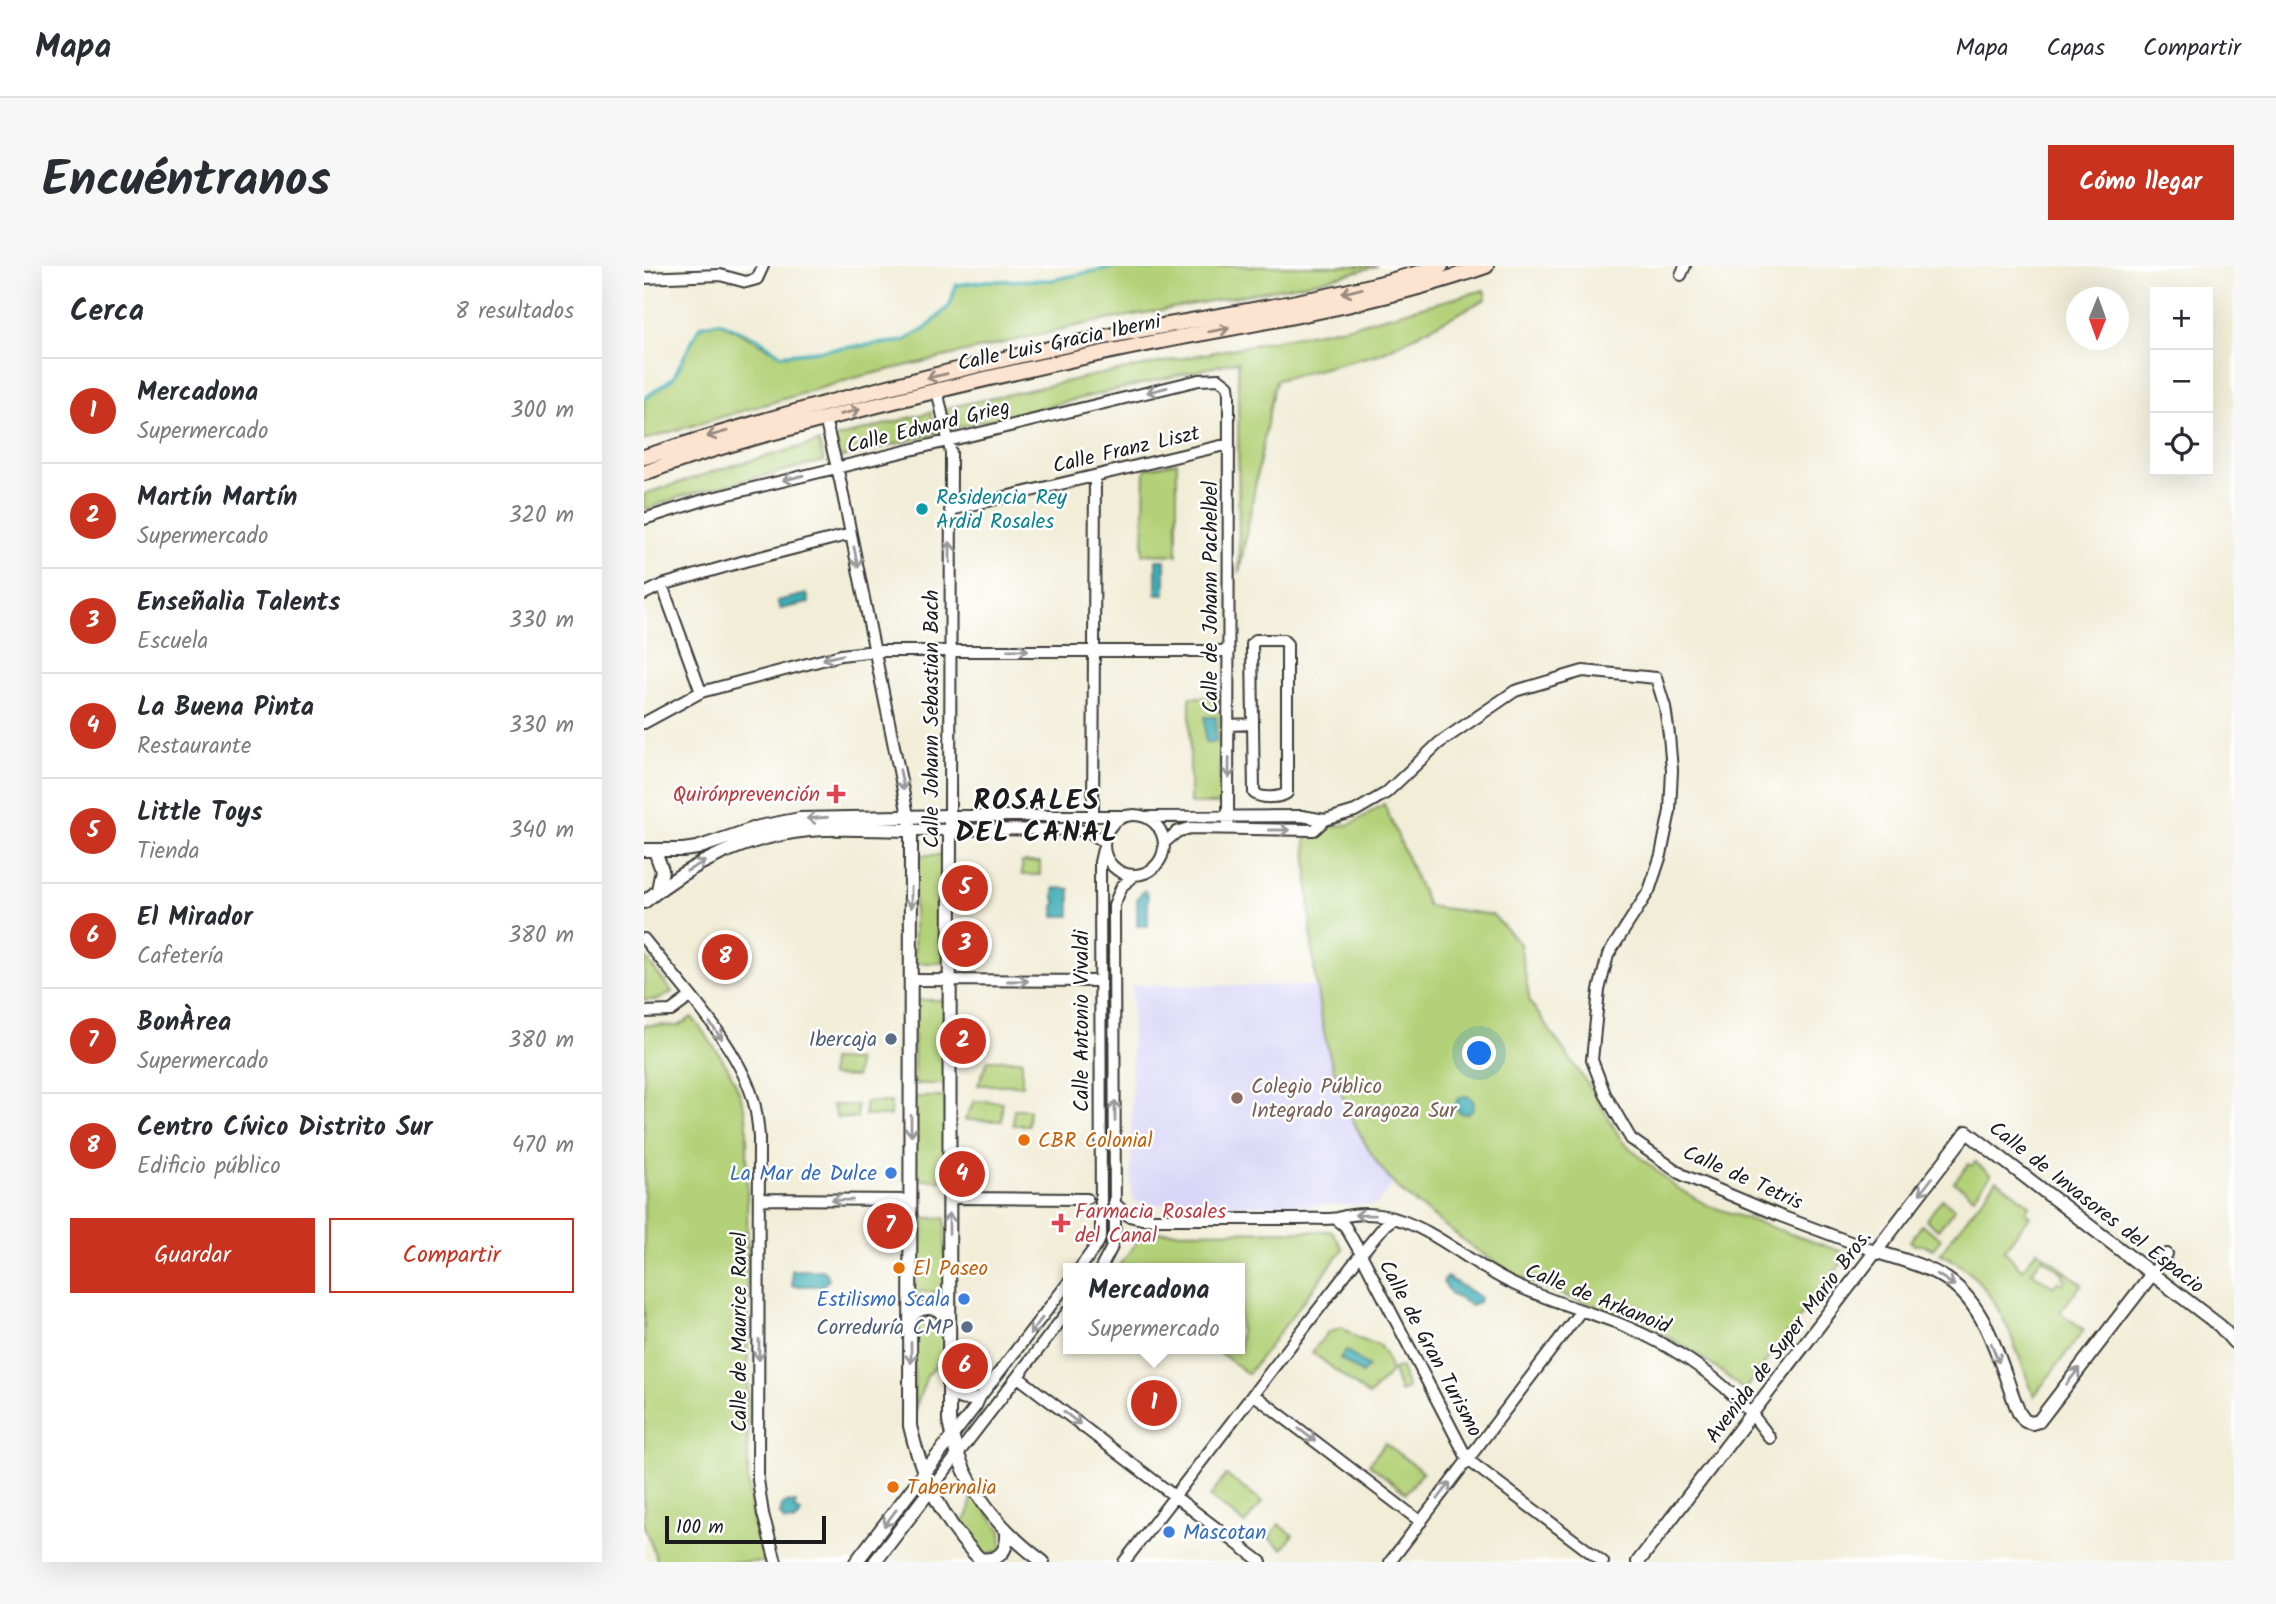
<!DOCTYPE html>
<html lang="es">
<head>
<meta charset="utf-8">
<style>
  body { margin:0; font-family:Kalam,sans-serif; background:#f7f7f7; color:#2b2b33 }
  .controls { position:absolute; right:21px; top:21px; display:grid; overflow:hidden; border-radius:0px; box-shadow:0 7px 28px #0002 }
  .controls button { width:63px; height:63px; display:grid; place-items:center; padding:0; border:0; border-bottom:2px solid #e1e1e2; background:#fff; color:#2b2b33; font:35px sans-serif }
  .compass { position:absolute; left:1422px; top:21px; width:63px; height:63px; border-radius:50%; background:#fff; box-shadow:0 7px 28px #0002; rotate:181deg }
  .scale { position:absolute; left:21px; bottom:18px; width:161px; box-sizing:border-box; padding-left:7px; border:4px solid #1c1c1c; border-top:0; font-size:19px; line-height:24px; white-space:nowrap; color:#1c1c1c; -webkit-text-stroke:5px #fff; paint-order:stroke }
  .you { position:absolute; left:836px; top:788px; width:24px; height:24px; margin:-18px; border:5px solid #fff; border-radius:50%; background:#1a73e8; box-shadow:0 0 0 10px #1a73e833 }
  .badge { display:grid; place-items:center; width:46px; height:46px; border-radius:50%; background:#c8321e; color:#fff; font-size:23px; font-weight:700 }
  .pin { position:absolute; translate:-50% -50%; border:4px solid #fff; box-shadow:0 2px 7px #0006 }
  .popup { position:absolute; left:419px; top:997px; width:182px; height:91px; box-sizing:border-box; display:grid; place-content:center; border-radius:0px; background:#fff; filter:drop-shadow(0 2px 5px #0005); font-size:23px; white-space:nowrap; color:#7c7c81 }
  .popup b { font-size:26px; color:#2b2b33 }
  .popup::after { content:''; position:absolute; left:50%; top:100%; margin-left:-14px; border:14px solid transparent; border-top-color:#fff }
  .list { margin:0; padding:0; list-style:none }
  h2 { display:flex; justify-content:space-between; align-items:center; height:91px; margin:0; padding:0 28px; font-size:30px }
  h2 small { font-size:23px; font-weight:400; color:#7c7c81 }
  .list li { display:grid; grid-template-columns:46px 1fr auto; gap:21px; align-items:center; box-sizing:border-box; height:105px; padding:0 28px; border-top:2px solid #e1e1e2 }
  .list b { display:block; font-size:26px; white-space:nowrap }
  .list p { margin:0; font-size:23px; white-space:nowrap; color:#7c7c81 }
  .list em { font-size:23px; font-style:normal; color:#7c7c81 }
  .actions { display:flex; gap:14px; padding:21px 28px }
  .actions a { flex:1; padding:16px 0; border:2px solid #c8321e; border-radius:0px; text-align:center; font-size:24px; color:#c8321e }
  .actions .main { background:#c8321e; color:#fff }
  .icon { flex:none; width:38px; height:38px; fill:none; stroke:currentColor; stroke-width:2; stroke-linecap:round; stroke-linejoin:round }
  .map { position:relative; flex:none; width:1590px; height:1296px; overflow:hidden; border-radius:0px }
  header { display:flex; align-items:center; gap:42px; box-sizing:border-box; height:98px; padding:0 35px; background:#fff; border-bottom:2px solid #e1e1e2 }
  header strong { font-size:33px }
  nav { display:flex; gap:38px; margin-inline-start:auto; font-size:24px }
  .intro { display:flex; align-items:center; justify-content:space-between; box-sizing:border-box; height:168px; padding:0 42px }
  h1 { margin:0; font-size:49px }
  .button { padding:18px 32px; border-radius:0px; background:#c8321e; color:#fff; font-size:24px; font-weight:700 }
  main { display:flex; gap:42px; padding:0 42px }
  aside { flex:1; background:#fff; border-radius:0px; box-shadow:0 7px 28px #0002 }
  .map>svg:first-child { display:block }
</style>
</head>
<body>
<header>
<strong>Mapa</strong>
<nav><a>Mapa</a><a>Capas</a><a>Compartir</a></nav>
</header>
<div class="intro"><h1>Encuéntranos</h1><a class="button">Cómo llegar</a></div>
<main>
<aside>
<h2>Cerca<small>8 resultados</small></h2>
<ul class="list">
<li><span class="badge">1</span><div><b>Mercadona</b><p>Supermercado</p></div><em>300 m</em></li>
<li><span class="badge">2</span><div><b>Martín Martín</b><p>Supermercado</p></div><em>320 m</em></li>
<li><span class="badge">3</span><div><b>Enseñalia Talents</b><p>Escuela</p></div><em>330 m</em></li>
<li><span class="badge">4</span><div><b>La Buena Pinta</b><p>Restaurante</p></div><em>330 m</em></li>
<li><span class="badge">5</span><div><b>Little Toys</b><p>Tienda</p></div><em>340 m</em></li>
<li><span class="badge">6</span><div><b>El Mirador</b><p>Cafetería</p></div><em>380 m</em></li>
<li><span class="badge">7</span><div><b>BonÀrea</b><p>Supermercado</p></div><em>380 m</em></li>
<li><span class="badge">8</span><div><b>Centro Cívico Distrito Sur</b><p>Edificio público</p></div><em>470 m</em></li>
</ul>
<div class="actions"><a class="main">Guardar</a><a>Compartir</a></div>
</aside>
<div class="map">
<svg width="1590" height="1296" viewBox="0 0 1590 1296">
  <rect width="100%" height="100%" fill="#fff"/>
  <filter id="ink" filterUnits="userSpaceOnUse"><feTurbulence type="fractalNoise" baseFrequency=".0143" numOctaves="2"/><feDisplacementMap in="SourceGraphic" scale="14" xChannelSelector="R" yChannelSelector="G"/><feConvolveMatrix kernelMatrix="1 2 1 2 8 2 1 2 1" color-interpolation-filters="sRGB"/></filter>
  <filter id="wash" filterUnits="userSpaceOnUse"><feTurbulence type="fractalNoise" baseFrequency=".00686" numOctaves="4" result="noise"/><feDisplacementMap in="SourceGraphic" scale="28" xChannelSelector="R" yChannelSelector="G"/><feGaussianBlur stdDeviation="1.57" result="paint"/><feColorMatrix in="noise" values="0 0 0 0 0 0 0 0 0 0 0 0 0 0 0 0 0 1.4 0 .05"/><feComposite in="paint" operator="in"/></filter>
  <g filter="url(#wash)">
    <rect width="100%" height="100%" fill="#f1edd7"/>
    <path fill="#d9d6f7" d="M 488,719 L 672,720 L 680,770 L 694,819 L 712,860 L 749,917 L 732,939 L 496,938 L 491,936 L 487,927 Z"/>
    <path fill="#b3d178" stroke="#68764a" stroke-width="2" fill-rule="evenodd" d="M 519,0 L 734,0 L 671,16 L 441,58 L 214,111 L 0,174 L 0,133 L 29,112 L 56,60 L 75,56 L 137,89 L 260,75 L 287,58 L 306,39 L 312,19 L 342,15 L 408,14 L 469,1 L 507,3 Z
      M 840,24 L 842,33 L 738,87 L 633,114 L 629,125 L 595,307 L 594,95 L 307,163 L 302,142 L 447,110 L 711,59 Z
      M 287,146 L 292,168 L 195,192 L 191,172 Z
      M 175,176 L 180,195 L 38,230 L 0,244 L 0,228 L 87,200 Z
      M 533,196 L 533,289 L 499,288 L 501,203 Z
      M 546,431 L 576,431 L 576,538 L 546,538 Z
      M 740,538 L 784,640 L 849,649 L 876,678 L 886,736 L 948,824 L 978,875 L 1030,920 L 1063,939 L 1205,988 L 1100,1124 C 1070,1099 1039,1077 1003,1060 C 965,1042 923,1033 884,1015 C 852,1000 824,978 796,956 C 781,943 760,930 747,915 C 665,814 669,683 661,560 L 682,561 L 707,558 Z
      M 270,589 L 301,589 L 301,697 L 270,697 Z
      M 378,596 L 396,596 L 396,609 L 378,609 Z
      M 0,690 L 28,726 L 14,734 L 0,734 Z
      M 270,734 L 302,734 L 302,818 L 270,818 Z
      M 48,751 C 74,785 97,814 103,857 L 104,1215 L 109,1254 L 120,1296 L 14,1296 L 0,1260 L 0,759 L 34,760 Z
      M 187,794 L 213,795 L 212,811 L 186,810 Z
      M 344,794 L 378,794 L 378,819 L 334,819 Z
      M 270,831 L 301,831 L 300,914 L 269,914 Z
      M 330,835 L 358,836 L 358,855 L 321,854 Z
      M 221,836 L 247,836 L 246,850 L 221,850 Z
      M 188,839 L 213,839 L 213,852 L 193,852 Z
      M 370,843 L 385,843 L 384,859 L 369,859 Z
      M 1331,896 L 1347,909 L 1330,931 L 1310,916 L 1325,898 L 1328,900 Z
      M 1353,914 L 1386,939 L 1381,946 L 1386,950 L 1360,984 L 1378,1004 L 1393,984 L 1438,1018 L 1416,1046 L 1440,1064 L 1390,1130 C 1368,1075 1355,1015 1296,987 ZM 1398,992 L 1420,1008 L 1418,1011 L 1422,1014 L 1419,1018 L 1414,1015 L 1409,1021 L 1388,1006 Z
      M 1298,933 L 1311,943 L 1294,964 L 1282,954 Z
      M 270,952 L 301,952 L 301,1026 L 270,1026 Z
      M 1278,959 L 1297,973 L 1289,983 L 1279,979 L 1271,979 L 1266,975 Z
      M 688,965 L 699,983 L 604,1108 L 571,1083 L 596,1083 L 596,1002 L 473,1002 L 501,966 Z
      M 286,1045 L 300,1053 L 301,1090 L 283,1110 L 270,1146 L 270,1060 L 273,1051 Z
      M 698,1061 L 715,1073 L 735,1079 L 742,1090 L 747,1106 L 725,1130 L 668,1086 L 684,1066 Z
      M 757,1101 L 764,1123 L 756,1126 L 749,1104 Z
      M 741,1177 L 779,1206 L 762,1227 L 725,1198 Z
      M 582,1209 L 618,1236 L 601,1258 L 566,1231 Z
      M 328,1226 L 357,1265 L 358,1283 L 340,1290 L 315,1264 L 325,1247 Z
      M 635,1258 L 649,1269 L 639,1283 L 625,1272 Z"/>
    <path fill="#3cadb6" stroke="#2c6469" stroke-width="2" d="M 512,294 L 521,294 L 521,328 L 512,328 Z
      M 163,328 L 165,337 L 136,343 L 133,335 Z
      M 561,451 L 572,451 L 572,476 L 561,476 Z
      M 410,622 L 426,623 L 426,650 L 410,650 L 410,640 L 413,636 L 410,633 Z
      M 500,624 L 504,629 L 504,660 L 493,660 L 493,633 Z
      M812 839a9 9 0 1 1 18 0a9 9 0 1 1-18 0Z
      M 148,1004 L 178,1004 L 183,1008 L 185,1014 L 178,1020 L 148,1020 Z
      M 803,1011 L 836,1031 L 835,1036 L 827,1039 L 808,1029 L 799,1016 Z
      M 702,1084 L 724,1101 L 718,1108 L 696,1092 Z
      M 144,1236 L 152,1237 L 150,1243 L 157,1246 L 155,1252 L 149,1256 L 140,1255 L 136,1248 L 138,1240 Z"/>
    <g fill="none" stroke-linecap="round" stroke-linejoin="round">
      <path stroke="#3cadb6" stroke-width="3.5" d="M 0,133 L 29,112 L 56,60 L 75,56 L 113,72 L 137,89 L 260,75 L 287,58 L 306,39 L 312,19 L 342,15 L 408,14 L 469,1 L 507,3 L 519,0"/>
    </g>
  </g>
  <g filter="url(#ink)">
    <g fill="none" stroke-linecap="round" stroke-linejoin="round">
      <g stroke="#3c3b38" stroke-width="14">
        <path id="minor" d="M 1037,9 L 1041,0
          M 0,12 L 76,9 L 102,16 L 113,13 L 119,0
          M 293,124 L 307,187 L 306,550 L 482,550
          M 181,153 L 196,214 L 267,564 L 427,563 L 445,566 L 459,575
          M 306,244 L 585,178
          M 0,253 L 60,234 L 555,114 L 575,113 L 584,120 L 585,128 L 584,563
          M 18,319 L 57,426
          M 0,328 L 18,319 L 101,295 L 207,268
          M 0,457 L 57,426 L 197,389 L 231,385 L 585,385
          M 585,459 L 609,458 L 610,527 C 617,533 636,532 643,527 L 643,378 L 639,374 L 612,374 L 608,378 L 609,458
          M460 579a30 30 0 1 1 60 0a30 30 0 1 1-60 0Z
          M 449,550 L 451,210
          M 501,551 L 658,550 L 681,554 L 711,545 L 742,527 L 795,477 L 871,425 L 939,405 L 1012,412 L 1021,441 L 1025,469 L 1028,504 L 1026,545 L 1017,589 L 1005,625 L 964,689 L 955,724 L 948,794 L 961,828 L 987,873 L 1039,909 L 1134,949 L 1233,986
          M 520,577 L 533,566 L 546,562 L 670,564 L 681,554
          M 0,673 C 36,718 93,778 109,833 C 113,846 114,858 115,871 L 114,1214 L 119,1248 L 132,1296
          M 267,714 L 456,715
          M 0,746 L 27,745 L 46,731
          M 305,932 L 443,933
          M 115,933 L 266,934
          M 470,937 L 485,950 L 498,953 L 657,953 C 668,952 686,954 694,952 C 708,948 726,947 741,950 C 787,959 825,997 867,1017 C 902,1034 939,1044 976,1058 C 1035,1082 1089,1119 1126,1172
          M 692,953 L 701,960 L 717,988 L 824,1194 L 959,1296
          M 436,1002 L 454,977 L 457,970 L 456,596 L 459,583
          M 457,1002 L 467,983 L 471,968 L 470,639 L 478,620 L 491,609
          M 1508,1008 L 1523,988
          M 374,1111 L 617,1296
          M 304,1124 C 314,1135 322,1136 336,1131
          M 609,1128 L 777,1256
          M 308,1171 L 332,1140 L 336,1131 L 424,1017
          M 287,1223 L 424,1045
          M 480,1296 L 717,988 L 741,959 L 749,953
          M 746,1296 L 936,1046"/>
      </g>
      <g stroke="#3c3b38" stroke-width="16">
        <path id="tertiary" d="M 0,584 L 39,584 L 53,582 L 115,561 L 156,553 L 306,550 L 305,1155 C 315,1215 352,1261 399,1296
          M 11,585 L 18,604 L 14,624
          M 0,636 C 46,597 104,570 165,564 C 199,561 233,564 267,564 L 266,1160 C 278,1212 300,1259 339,1296
          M 1233,986 C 1256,993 1283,1000 1304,1014 C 1346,1043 1357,1103 1375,1147 L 1381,1155 L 1388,1157 L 1395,1155 L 1508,1008
          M 266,1052 C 274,1042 283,1040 295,1044 L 304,1056
          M 335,1293 C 355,1296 364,1285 363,1266
          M 212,1296 L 308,1171
          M 231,1296 L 287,1223
          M 994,1296 L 1323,866 L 1576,1060 L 1590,1076"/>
      </g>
      <g stroke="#3c3b38" stroke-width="18">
        <path id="secondary" d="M 0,191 C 151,143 306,103 461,71 C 573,48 688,36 797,0
          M 0,207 C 71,180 145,162 218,143 C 321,117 424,93 528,73 C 634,53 739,36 842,0"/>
      </g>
      <use href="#minor" stroke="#fff" stroke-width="10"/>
      <use href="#tertiary" stroke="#fff" stroke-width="12"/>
      <use href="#secondary" stroke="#fde4d1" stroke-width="14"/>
    </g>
    <defs><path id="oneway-shaft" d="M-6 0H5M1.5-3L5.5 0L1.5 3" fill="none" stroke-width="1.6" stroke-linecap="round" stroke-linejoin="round" transform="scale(1.75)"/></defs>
    <g stroke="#988a80">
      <use href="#oneway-shaft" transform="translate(708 25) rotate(166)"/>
      <use href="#oneway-shaft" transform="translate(575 64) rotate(-10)"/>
      <use href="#oneway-shaft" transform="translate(293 110) rotate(167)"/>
      <use href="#oneway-shaft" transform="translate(206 146) rotate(-14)"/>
      <use href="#oneway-shaft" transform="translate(73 168) rotate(164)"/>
    </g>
    <g stroke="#999">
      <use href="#oneway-shaft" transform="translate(513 124) rotate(166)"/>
      <use href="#oneway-shaft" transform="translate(149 212) rotate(166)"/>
      <use href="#oneway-shaft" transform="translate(306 286) rotate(-90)"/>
      <use href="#oneway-shaft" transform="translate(212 291) rotate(78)"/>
      <use href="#oneway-shaft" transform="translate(374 384)"/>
      <use href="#oneway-shaft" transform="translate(189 391) rotate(167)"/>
      <use href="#oneway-shaft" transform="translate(585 502) rotate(91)"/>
      <use href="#oneway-shaft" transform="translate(258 514) rotate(78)"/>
      <use href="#oneway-shaft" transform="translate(173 552) rotate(176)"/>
      <use href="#oneway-shaft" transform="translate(635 564)"/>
      <use href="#oneway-shaft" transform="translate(52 600) rotate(-29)"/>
      <use href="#oneway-shaft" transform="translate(267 632) rotate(90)"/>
      <use href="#oneway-shaft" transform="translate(374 715)"/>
      <use href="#oneway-shaft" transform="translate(72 765) rotate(53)"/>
      <use href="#oneway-shaft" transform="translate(471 845) rotate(-90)"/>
      <use href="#oneway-shaft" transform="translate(267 860) rotate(90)"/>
      <use href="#oneway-shaft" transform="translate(1282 920) rotate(127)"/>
      <use href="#oneway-shaft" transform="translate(198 934) rotate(-179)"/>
      <use href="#oneway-shaft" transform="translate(721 949) rotate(-179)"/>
      <use href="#oneway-shaft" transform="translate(305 957) rotate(-90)"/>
      <use href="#oneway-shaft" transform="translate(1302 1014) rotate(33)"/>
      <use href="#oneway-shaft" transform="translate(392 1060) rotate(127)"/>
      <use href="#oneway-shaft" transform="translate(115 1084) rotate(90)"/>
      <use href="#oneway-shaft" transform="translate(267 1087) rotate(90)"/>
      <use href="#oneway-shaft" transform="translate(1351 1087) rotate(69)"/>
      <use href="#oneway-shaft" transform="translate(1429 1110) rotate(-52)"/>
      <use href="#oneway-shaft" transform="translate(428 1152) rotate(38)"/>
      <use href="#oneway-shaft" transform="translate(663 1169) rotate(37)"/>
      <use href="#oneway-shaft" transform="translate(800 1225) rotate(-53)"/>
      <use href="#oneway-shaft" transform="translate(246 1252) rotate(127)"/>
    </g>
  </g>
  <circle fill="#0f9aa8" stroke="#fff" stroke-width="2.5" cx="278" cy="243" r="7"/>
  <g fill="#e0444e" stroke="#fff" stroke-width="2.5">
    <path d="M188.5 517.5h7v7h7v7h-7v7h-7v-7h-7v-7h7z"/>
    <path d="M413.5 946.5h7v7h7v7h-7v7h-7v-7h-7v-7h7z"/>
  </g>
  <g fill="#5c6f8a" stroke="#fff" stroke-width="2.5">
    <circle cx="247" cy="773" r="7"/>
    <circle cx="323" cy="1061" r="7"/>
  </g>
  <circle fill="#8d6e63" stroke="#fff" stroke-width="2.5" cx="593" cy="832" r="7"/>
  <g fill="#e8710a" stroke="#fff" stroke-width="2.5">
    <circle cx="380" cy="874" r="7"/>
    <circle cx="255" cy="1002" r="7"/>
    <circle cx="249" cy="1221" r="7"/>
  </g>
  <g fill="#3f7fe0" stroke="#fff" stroke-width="2.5">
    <circle cx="247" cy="907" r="7"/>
    <circle cx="320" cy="1033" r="7"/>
    <circle cx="525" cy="1266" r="7"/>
  </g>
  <g text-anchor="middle" stroke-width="5" stroke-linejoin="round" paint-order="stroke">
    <g font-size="21" fill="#1c1c1c" stroke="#fff">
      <text transform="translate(415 76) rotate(-12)" y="7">Calle Luis Gracia Iberni</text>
      <text transform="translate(284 160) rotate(-14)" y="7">Calle Edward Grieg</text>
      <text transform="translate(482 183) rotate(-13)" y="7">Calle Franz Liszt</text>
      <text transform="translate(566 331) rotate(-90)" y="7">Calle de Johann Pachelbel</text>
      <text transform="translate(287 453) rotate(-90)" y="7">Calle Johann Sebastian Bach</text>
      <text transform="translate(437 755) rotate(-90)" y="7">Calle Antonio Vivaldi</text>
      <text transform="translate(1099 911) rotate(24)" y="7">Calle de Tetris</text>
      <text transform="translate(1453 941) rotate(38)" y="7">Calle de Invasores del Espacio</text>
      <text transform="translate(954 1032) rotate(22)" y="7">Calle de Arkanoid</text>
      <text transform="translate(95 1066) rotate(-90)" y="7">Calle de Maurice Ravel</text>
      <text transform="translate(1144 1070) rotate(-53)" y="7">Avenida de Super Mario Bros.</text>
      <text transform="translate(787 1082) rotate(62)" y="7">Calle de Gran Turismo</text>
    </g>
    <g font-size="21" fill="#0d838f" stroke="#fff" text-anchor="start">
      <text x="292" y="238">Residencia Rey<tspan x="292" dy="24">Ardid Rosales</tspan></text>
    </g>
    <g font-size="21" fill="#be3a42" stroke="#fff" text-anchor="end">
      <text x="176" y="535">Quirónprevención</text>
      <text x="431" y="952" text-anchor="start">Farmacia Rosales<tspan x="431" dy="24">del Canal</tspan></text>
    </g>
    <g font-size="21" fill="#4e5e75" stroke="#fff" text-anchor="end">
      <text x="233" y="780">Ibercaja</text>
      <text x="309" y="1068">Correduría CMP</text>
    </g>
    <g font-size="21" fill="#785e54" stroke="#fff" text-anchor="start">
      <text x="607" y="827">Colegio Público<tspan x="607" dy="24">Integrado Zaragoza Sur</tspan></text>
    </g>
    <g font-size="21" fill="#c56008" stroke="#fff" text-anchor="start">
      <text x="394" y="881">CBR Colonial</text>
      <text x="269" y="1009">El Paseo</text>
      <text x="263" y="1228">Tabernalia</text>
    </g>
    <g font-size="21" fill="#366cbe" stroke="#fff" text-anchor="end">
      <text x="233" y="914">La Mar de Dulce</text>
      <text x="306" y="1040">Estilismo Scala</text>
      <text x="539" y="1273" text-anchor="start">Mascotan</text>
    </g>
    <g font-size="28" font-weight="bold" letter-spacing="2" fill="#1c1c1c" stroke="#fff">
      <text x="393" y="543">ROSALES<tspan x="393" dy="32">DEL CANAL</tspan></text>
    </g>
  </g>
</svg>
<div class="controls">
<button>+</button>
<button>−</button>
<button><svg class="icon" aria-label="locate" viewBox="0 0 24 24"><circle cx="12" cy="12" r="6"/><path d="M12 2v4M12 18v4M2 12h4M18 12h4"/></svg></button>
</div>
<svg class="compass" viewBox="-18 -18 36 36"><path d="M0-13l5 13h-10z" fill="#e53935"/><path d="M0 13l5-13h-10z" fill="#7c7c81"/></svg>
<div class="scale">100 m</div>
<div class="you"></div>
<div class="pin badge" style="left:510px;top:1137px">1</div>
<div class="popup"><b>Mercadona</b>Supermercado</div>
<div class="pin badge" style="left:319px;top:775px">2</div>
<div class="pin badge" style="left:321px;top:678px">3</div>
<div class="pin badge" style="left:318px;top:908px">4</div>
<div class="pin badge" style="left:321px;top:622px">5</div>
<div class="pin badge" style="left:321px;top:1100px">6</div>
<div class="pin badge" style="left:246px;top:960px">7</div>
<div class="pin badge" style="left:81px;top:691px">8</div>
</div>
</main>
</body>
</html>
